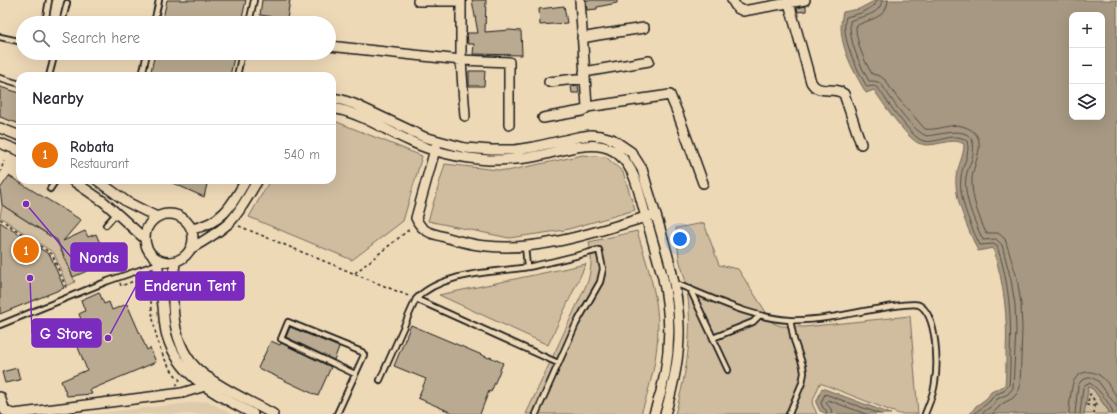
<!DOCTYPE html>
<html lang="en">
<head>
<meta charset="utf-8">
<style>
  body { margin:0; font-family:"Comic Neue",sans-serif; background:#f2f2f3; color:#2b2b33 }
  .controls { position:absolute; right:12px; top:12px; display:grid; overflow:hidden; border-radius:8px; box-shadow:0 4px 16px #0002 }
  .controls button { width:36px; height:36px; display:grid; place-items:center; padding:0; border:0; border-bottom:1px solid #e1e1e2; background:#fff; color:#2b2b33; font:20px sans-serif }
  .you { position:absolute; left:680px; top:239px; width:14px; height:14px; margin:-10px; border:3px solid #fff; border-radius:50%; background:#1a73e8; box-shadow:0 0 0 6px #1a73e833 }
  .badge { display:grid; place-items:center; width:26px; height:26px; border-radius:50%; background:#c8321e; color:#fff; font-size:13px; font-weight:700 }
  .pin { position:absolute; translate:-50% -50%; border:2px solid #fff; box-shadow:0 1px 4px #0006 }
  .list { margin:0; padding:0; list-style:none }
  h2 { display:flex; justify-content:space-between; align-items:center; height:52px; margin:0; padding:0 16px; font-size:17px }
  h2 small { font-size:13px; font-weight:400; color:#7c7c81 }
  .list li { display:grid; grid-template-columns:26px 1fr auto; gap:12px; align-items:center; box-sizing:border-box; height:60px; padding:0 16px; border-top:1px solid #e1e1e2 }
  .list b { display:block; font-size:15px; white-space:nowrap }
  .list p { margin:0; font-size:13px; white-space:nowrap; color:#7c7c81 }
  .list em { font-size:13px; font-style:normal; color:#7c7c81 }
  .icon { flex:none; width:22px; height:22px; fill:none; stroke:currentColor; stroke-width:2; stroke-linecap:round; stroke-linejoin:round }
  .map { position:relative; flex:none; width:1117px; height:414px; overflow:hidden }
  .search { position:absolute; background:#fff; box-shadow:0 4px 16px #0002; left:16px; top:16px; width:320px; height:44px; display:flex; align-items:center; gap:10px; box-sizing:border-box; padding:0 14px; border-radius:22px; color:#7c7c81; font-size:15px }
  .panel { position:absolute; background:#fff; box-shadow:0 4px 16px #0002; left:16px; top:72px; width:320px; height:112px; border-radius:12px }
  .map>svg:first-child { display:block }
</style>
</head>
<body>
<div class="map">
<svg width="1117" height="414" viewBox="0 0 1117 414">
  <rect width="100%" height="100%" fill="#eed9b7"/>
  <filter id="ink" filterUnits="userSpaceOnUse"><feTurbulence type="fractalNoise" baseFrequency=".025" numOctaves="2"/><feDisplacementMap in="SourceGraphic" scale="8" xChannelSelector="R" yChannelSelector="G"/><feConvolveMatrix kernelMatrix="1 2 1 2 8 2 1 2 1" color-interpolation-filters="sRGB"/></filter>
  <g filter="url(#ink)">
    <path fill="#decbac" d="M 208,401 L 231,414 L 89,414 Z"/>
    <path fill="#d0bda0" stroke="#766c5e" d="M 332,120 L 422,156 L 403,221 L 352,260 L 249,217 L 270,180 L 332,180 Z
      M 583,155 L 606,157 L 623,172 L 635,210 L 565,230 L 509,238 L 428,221 L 445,164 L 507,171 Z
      M 2,205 L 56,240 L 75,282 L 67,286 L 54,253 L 0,217 Z
      M 704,223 L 719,265 L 738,269 L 773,323 L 781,326 L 804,327 L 910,316 L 918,414 L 899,414 L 820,383 L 812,403 L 817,414 L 675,414 C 687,373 694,328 686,285 C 685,276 681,267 679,258 C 678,248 677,238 676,228 Z
      M 637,231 C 644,254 652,278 656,302 C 662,340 653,378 641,414 L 526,414 L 588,281 C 592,265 592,257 589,242 Z
      M 586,264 L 548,345 L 439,295 Z
      M 1089,387 L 1093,389 L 1109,412 L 1109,414 L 1084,414 L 1087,388 Z"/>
    <path fill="#a69882" stroke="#6f6659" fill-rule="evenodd" d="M 876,0 L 1117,0 L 1117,414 L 1109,414 L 1109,411 L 1093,389 L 1089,387 L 1087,388 L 1088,391 L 1084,414 L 970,414 L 976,406 L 987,398 L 991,392 L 1002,387 L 1005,385 C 1006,375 1006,364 1006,354 C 1008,316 1004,284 993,248 L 978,251 C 969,231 954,199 956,177 C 958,165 964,156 964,144 C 953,137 940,145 927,145 C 925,145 921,144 918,143 C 906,137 882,102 874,90 L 866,93 C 853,70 835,40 843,12 L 859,9 ZM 1072,15 L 1102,15 L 1102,117 L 1072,117 Z
      M 822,388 L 891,414 L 827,414 L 820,411 L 816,403 Z"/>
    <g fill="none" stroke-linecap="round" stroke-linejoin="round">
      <path stroke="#534e45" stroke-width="1" d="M 877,0 L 875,5 L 861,13 L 846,17 C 840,37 857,69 867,87 C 869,87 873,85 876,87 C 880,89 884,97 887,101 C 894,111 910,133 919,139 C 934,148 951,129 967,141 C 971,154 962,165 961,177 C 958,197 971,227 980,245 L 993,244 L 997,246 C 1009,281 1012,318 1010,355 C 1010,365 1010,376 1009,385 L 1004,391 L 994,395 L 990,401 L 974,414
        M 882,0 C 881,16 860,16 850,21 C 849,42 859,63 869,81 C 872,81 875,81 878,82 C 883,85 887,93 890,97 C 897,108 916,133 927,136 C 944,134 978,122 973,154 C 972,162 967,169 966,177 C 963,196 975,223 983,240 L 996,239 L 1002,245 L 1011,280 L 1015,305 L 1016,330 L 1013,388 L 1008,394 L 997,399 L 993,405 L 981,414
        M 888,0 C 887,19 868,19 856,26 C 856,43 864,60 872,74 L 880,76 L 885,80 L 896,96 L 925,129 C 937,131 950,123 962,126 C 993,135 973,161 972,179 C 971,197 979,217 986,233 L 998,233 L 1005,239 L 1017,278 L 1021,304 L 1022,329 L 1020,387 L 1018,392 L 1013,398 L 1002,404 L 992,414
        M 827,414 L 826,410 L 823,408 L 821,403 L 825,394 L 880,414
        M 832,414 L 831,409 L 826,403 L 828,400 L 866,414
        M 1069,414 C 1069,408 1071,388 1073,383 C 1077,372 1090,369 1099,375 C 1107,380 1112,390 1117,397
        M 1075,414 L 1078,385 L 1082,380 L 1088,378 L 1093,378 L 1098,381 L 1117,407
        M 1080,414 L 1083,387 L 1086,384 L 1089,383 C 1096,385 1113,407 1113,414"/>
    </g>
    <path fill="#baaa91" stroke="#1c1c1c" d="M 167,0 L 246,0 L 241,23 L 162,23 Z
      M 262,0 L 290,0 L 287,19 L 260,15 Z
      M 472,0 L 486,0 L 485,32 L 510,30 L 521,31 L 522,55 L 473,54 L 474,44 L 468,44 L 467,33 L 478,33 Z
      M 586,0 L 617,0 L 617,3 L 597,7 L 597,9 L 587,10 Z
      M 564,6 L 567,23 L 540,25 L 539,9 Z
      M 806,6 L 806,11 L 798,12 L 797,8 Z
      M 155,53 L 235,53 L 230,76 L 150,76 Z
      M 469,71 L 485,71 L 484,86 L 469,86 Z
      M 578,85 L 579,93 L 572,93 L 571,86 Z
      M 0,87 L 20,93 L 20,124 L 0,117 Z
      M 9,176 L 81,220 L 63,241 L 85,231 L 88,237 L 96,234 L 108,262 L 73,277 L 57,240 L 2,205 L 0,189 Z
      M 166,180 L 208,180 L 204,197 Z
      M 0,222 L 50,255 L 64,288 L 0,314 Z
      M 99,292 L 104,304 L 109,302 L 112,310 L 127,304 L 147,350 L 150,348 L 156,362 L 90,390 L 92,394 L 67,396 L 61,381 L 87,370 L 70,327 L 82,322 L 79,314 L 85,311 L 81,300 Z
      M 411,325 L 489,358 L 490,357 L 503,363 L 491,392 L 489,391 L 480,414 L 455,414 L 418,398 L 426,379 L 394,366 Z
      M 290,327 L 339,347 L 334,360 L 286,337 Z
      M 271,341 L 280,345 L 281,343 L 331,367 L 318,396 L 258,368 Z
      M 17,368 L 20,380 L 5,383 L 2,372 Z"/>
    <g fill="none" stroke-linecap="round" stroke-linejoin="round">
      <g stroke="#1c1c1c" stroke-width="8">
        <path id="lane" d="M 45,23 L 49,0
          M 62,23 L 67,3
          M 154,23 L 159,0
          M 249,23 L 254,0
          M 0,37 L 23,42
          M 49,76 L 55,53
          M 142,76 L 147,53
          M 237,76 L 242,53
          M 0,78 L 20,84
          M 50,189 L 56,180
          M 106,225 L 117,213
          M 525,246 L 527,267
          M 674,283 C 711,297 750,318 790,320 C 804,321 818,319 832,317 C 846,315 910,301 919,305 C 937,314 938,364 935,382 C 934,393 929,404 925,414
          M 690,289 L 728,370
          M 416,299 L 558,363
          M 0,325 L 108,281 L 163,262
          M 713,338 L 753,322 L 759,316
          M 380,380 L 416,299 C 442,272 492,273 528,267 C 552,262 575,256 599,250 L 603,269 L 600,282 L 576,324 L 536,414
          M 337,414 L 364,355 L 362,352 L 288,322 L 281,339 L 355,374
          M 789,414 L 802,383 L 804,373 L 803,366 L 794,340 L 790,320"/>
      </g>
      <g stroke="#1c1c1c" stroke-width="12">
        <path id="street" d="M 461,0 L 461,60 L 465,116
          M 580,0 L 587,107
          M 732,0 L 737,8 L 743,11 L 805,0
          M 418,1 L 461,1
          M 789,3 L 811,82 C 819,96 833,85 844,94 L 861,144
          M 582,38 L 598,35 L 644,28
          M 329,46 L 461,60 L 509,62 L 509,125
          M 584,72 L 649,61
          M 549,82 L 585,78
          M 332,98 L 342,100 L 354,104 L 424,137 L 465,148 L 491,150 L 515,150 L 534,147 L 578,137 L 591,135 L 601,136 L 612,139 L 631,152 L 642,169 L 646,183 C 660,230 678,278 679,327 C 680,356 673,387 665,414
          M 332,108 C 359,112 385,130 410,141 C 435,153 461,158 489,160 C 505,160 522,159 537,156 C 582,146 619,129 637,185 L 663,278 C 673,324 670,370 654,414
          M 543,118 L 582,111 L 585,109 L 587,107 L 670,95 L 678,114 L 703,183
          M 0,128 L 20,136
          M 0,143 L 20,151
          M 436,146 L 416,218 C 419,226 423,230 431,233 C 449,238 468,245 487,246 C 540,252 602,230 652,215
          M 72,180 L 104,202 L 144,238
          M 97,180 L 127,202 L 157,217
          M145 238a24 24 0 1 1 48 0a24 24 0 1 1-48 0Z
          M 191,229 C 222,224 232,205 246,180
          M 190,249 C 204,241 218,233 230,222 C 241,211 249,194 258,180
          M 158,260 C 157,275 161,291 163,306 C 164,316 164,326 167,336 C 180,379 217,394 253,414
          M 175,262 C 171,299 169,347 202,373 C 223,390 250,401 273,414
          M 0,397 L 5,411 L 13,414
          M 14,414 L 182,393 L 205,386 L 210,378"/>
      </g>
      <path stroke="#1c1c1c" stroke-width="1.5" stroke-dasharray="3 3" stroke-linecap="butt" d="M 0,173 L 4,161
        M 0,219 L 52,254 L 67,290
        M 239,226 L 411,297
        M 355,273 L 411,228
        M 151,279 L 149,279 L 149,282 C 153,317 153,352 179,379
        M 120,283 L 121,286 L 134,281 L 149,279
        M 176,386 L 180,379
        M 1094,414 L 1095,406 L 1098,406 L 1090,394 L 1087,405 L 1095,406"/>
      <use href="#lane" stroke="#eed9b7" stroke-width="4.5"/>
      <use href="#street" stroke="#eed9b7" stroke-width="9"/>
    </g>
  </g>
  <path fill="none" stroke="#7b2cbf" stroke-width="1.5" d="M26 204L71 257M108 338L136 286M30 278L32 333"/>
  <g fill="#7b2cbf" stroke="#eed9b7" stroke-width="1.5">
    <circle cx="26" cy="204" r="4"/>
    <circle cx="108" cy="338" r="4"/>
    <circle cx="30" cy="278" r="4"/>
  </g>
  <g fill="#7b2cbf" stroke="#7b2cbf" stroke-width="1.5">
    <rect x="71" y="243" width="56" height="28" rx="4"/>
    <rect x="136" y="272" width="108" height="28" rx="4"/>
    <rect x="32" y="319" width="69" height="28" rx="4"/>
  </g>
  <g font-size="16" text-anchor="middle" font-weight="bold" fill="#fff">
    <text x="99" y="263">Nords</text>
    <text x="190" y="291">Enderun Tent</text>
    <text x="66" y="339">G Store</text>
  </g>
</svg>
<div class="controls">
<button>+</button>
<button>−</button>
<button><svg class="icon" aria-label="layers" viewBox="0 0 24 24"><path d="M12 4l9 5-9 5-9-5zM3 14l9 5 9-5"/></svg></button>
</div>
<div class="you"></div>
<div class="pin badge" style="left:26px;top:250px;background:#e8710a">1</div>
<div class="search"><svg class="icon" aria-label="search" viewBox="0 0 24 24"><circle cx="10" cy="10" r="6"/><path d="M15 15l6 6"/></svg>Search here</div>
<section class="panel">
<h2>Nearby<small></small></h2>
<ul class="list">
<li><span class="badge" style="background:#e8710a">1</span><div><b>Robata</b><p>Restaurant</p></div><em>540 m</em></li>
</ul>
</section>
</div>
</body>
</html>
